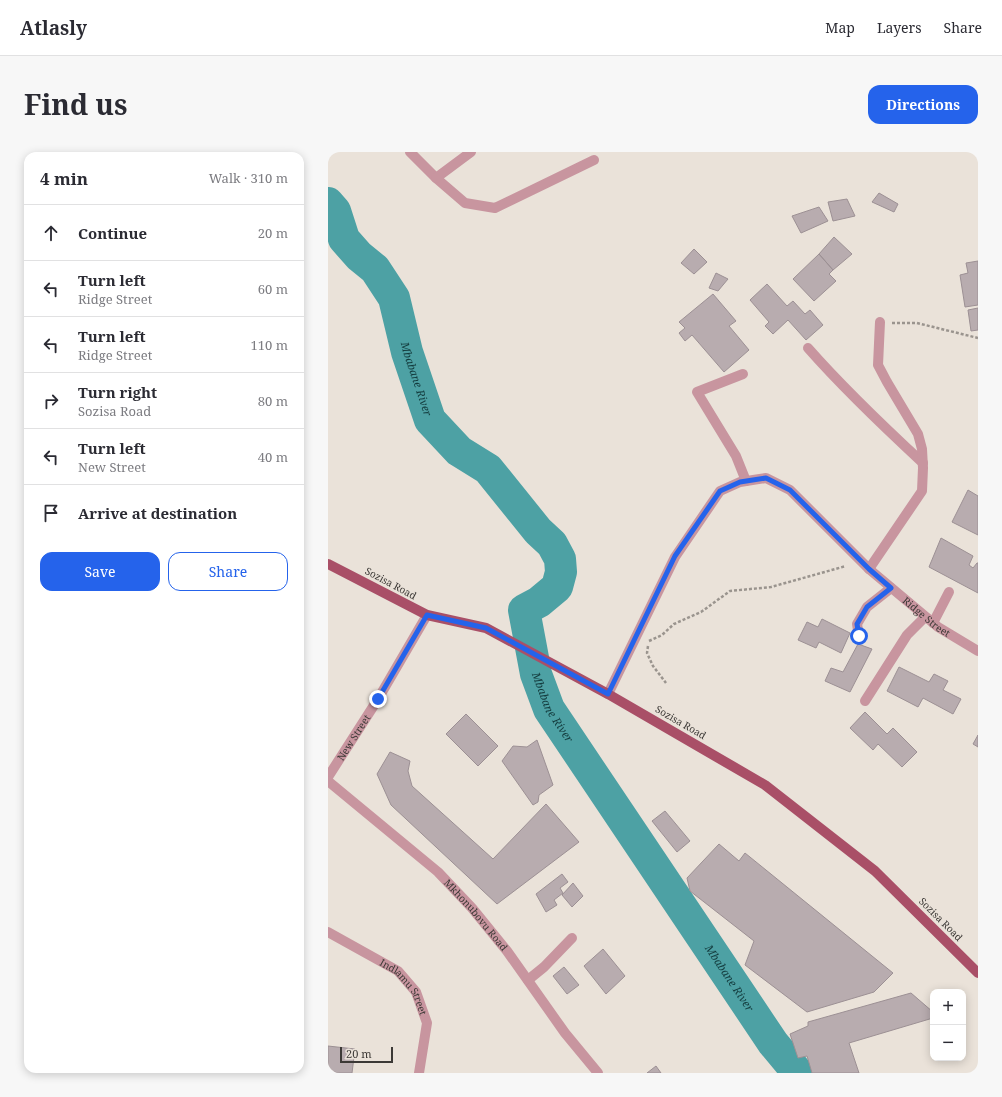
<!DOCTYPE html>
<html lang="en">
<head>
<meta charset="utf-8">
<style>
  body { margin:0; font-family:"Noto Serif",serif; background:#f7f7f7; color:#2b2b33 }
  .controls { position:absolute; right:12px; bottom:12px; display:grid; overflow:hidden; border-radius:8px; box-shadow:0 2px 10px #0003 }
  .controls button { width:36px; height:36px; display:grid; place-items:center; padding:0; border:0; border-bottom:1px solid #e1e1e2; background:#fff; color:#2b2b33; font:20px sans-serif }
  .scale { position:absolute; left:12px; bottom:10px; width:53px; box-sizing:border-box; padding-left:4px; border:2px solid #3c3936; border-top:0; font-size:11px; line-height:14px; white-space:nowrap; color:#3c3936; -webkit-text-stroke:3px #eae2d9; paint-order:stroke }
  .stop { position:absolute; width:12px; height:12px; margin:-9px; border:3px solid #2563eb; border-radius:50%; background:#fff }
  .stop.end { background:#2563eb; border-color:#fff; box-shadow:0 1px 4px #0008 }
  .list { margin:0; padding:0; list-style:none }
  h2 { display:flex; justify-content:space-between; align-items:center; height:52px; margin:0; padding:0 16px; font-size:17px }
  h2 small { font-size:13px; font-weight:400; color:#7c7c81 }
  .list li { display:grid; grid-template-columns:26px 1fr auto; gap:12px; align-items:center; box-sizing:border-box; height:56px; padding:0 16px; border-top:1px solid #e1e1e2 }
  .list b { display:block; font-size:15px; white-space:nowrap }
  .list p { margin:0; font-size:13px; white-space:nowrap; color:#7c7c81 }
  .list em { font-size:13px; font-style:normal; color:#7c7c81 }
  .actions { display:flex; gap:8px; padding:12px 16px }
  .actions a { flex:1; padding:9px 0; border:1px solid #2563eb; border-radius:12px; text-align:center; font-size:14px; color:#2563eb }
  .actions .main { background:#2563eb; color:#fff }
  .icon { flex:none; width:22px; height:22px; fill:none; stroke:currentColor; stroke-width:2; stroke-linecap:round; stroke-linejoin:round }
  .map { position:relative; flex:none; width:650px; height:921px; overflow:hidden; border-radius:12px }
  header { display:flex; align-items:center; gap:24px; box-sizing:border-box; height:56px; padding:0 20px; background:#fff; border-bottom:1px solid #e1e1e2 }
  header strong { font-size:19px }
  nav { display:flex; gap:22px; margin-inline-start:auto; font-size:14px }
  .intro { display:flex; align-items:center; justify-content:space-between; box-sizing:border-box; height:96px; padding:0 24px }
  h1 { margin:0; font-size:28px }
  .button { padding:10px 18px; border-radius:12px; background:#2563eb; color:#fff; font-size:14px; font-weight:700 }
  main { display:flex; gap:24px; padding:0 24px }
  aside { flex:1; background:#fff; border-radius:12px; box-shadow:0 2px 10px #0003 }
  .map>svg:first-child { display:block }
</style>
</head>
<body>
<header>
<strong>Atlasly</strong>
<nav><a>Map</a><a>Layers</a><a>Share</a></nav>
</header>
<div class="intro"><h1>Find us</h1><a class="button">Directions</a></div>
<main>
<aside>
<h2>4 min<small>Walk · 310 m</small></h2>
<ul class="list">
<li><svg class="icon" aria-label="ahead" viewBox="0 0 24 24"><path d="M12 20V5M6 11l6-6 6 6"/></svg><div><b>Continue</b></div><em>20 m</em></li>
<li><svg class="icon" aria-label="left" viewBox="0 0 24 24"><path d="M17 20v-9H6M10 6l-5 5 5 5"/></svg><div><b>Turn left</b><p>Ridge Street</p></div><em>60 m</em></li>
<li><svg class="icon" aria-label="left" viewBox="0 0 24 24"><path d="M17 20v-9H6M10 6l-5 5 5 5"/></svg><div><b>Turn left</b><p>Ridge Street</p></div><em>110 m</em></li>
<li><svg class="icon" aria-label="right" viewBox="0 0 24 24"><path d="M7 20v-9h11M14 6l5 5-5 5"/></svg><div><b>Turn right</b><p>Sozisa Road</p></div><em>80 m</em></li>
<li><svg class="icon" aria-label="left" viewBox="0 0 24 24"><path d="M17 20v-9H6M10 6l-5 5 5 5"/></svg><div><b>Turn left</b><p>New Street</p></div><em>40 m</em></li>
<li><svg class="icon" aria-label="arrive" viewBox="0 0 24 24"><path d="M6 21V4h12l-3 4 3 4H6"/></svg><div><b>Arrive at destination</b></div></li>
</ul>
<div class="actions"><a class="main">Save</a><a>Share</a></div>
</aside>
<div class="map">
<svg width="650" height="921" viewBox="0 0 650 921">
  <rect width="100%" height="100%" fill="#eae2d9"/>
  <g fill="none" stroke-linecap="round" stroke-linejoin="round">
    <path stroke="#4da1a4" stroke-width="32" id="s1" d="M 0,51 L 7,59 L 16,87 L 31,104 L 47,117 L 66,146 L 79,200 L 102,268 L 131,299 L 160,317 L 210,379 L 224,392 L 232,407 L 233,420 L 229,435 L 211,450 L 196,458 L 208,522 L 221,557 L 445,891 L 470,921"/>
  </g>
  <path fill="#b8acaf" stroke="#9c9094" d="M 551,41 L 570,52 L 566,60 L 544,50 Z
    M 519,47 L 527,64 L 505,69 L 500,50 Z
    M 491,55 L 500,69 L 473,81 L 464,64 Z
    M 506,85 L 524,102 L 505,118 L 491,102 Z
    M 366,97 L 379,110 L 366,122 L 353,111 Z
    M 491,102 L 505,118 L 501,122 L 508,129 L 486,149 L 465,127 Z
    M 650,109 L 650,153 L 637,155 L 632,123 L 640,121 L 638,111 Z
    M 388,121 L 400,127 L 390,139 L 381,136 Z
    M 439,132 L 459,154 L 465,149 L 477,162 L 482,158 L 495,173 L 478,188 L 460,168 L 445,182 L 437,174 L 441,170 L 422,148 Z
    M 385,142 L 408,169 L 401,174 L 421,198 L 396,220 L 364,183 L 357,189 L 351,181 L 357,176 L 351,170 Z
    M 650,156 L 650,178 L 643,179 L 640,158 Z
    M 640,338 L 650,344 L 650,383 L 624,370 Z
    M 613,386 L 645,404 L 641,413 L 645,416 L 649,411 L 650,411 L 650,441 L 601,415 Z
    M 494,467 L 522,481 L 513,501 L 491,490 L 488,496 L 470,488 L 479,470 L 490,475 Z
    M 530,492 L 544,497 L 522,540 L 497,529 L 503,516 L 515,520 Z
    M 571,515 L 601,530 L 606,522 L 620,529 L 615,538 L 633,547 L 625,562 L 595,546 L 590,555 L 559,539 Z
    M 537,560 L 559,582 L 565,576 L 589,600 L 574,615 L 550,592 L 545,598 L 522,576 Z
    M 138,562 L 170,594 L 150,614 L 118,582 Z
    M 650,583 L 650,595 L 645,592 Z
    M 209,588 L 225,633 L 211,643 L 210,650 L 205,653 L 174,609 L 185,594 L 199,595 Z
    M 62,600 L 82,609 L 80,619 L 84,634 L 165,707 L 218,652 L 251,690 L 169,752 L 63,653 L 49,622 Z
    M 337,659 L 362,689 L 349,700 L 324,669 Z
    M 391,692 L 411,709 L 417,701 L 565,821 L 546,840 L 479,860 L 417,813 L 426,789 L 362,739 L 359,726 Z
    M 234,722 L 240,730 L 232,736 L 235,741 L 226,748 L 229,753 L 218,760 L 208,742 Z
    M 245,731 L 255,744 L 244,755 L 234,743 Z
    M 275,797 L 297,824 L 278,842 L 256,814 Z
    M 236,815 L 251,833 L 239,842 L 225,824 Z
    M 583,841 L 605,860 L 605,866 L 521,891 L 531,921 L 484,921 L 479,904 L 470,906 L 462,882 L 480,874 L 480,870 Z
    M 0,894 L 27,897 L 24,921 L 11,921 L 1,919 L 0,921 Z
    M 328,914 L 333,921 L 319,921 Z"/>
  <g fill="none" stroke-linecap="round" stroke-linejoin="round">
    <path stroke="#9a948e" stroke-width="2.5" stroke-dasharray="3 2" stroke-linecap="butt" d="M 564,171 L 589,171 L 650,186
      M 321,489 L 334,483 L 346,472 L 373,460 L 402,439 L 443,435 L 518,414
      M 320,494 L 319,501 L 325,514 L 338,531"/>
    <g stroke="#c8959f" stroke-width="10">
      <path d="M 82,0 L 108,26 L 137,51 L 167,56 L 266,8"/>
      <path d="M 108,26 L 143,0"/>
      <path d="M 480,196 C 516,237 555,274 595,311"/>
      <path d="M 415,222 L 369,240 L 408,304 L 418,329"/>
      <path d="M 541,417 L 594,339 L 595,316 L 594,297 L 590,282 L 559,230 L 550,213 L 552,170"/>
      <path d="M 605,471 L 621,440"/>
      <path d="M 531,484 L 529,472 L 539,455 L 563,436"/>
      <path id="s2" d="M 280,542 L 347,405 L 392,339 L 412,330 L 438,326 L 462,338 L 541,417 L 610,475 L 650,499"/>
      <path d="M 537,549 L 579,483 L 597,465"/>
      <path id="s3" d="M 0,625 L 50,547 L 99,463"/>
      <path id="s4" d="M 0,629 L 110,720 L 144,756 L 179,799 L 237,881 L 270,921"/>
      <path id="s5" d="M 0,780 L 70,819 L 88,840 L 99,871 L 91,921"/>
      <path d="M 200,828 L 216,815 L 244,786"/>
    </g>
    <path stroke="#a94f67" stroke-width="10" d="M 0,412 L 99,463 L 158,476 L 280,542 L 437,633 L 547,719 L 650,821"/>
  </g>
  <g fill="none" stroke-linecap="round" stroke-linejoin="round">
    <path stroke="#2563eb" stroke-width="5" d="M 50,547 L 99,463 L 158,476 L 280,542 L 347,404 L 392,339 L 412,330 L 438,326 L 462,338 L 541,417 L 563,436 L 539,455 L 529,472 L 531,484"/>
  </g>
  <g text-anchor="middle" stroke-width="3" stroke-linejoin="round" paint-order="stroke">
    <g font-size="10" fill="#3c3936" stroke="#eae2d9">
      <text transform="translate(63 431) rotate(28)" y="4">Sozisa Road</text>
      <text dy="4" stroke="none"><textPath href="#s2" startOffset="494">Ridge Street</textPath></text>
      <text transform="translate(353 570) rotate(30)" y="4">Sozisa Road</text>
      <text dy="4" stroke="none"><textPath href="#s3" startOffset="47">New Street</textPath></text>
      <text dy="4" stroke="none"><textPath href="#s4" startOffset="200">Mkhonubovu Road</textPath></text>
      <text transform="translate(613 767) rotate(45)" y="4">Sozisa Road</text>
      <text dy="4" stroke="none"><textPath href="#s5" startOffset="96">Indlamu Street</textPath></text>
    </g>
    <g font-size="11" font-style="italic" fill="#143c3e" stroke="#eae2d9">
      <text dy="4" stroke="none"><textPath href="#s1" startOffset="202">Mbabane River</textPath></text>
      <text dy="4" stroke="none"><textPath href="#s1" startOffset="609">Mbabane River</textPath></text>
      <text dy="4" stroke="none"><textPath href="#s1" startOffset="933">Mbabane River</textPath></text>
    </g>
  </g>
</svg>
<div class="controls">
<button>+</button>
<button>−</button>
</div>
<div class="scale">20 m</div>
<div class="stop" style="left:531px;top:484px"></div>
<div class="stop end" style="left:50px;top:547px"></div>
</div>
</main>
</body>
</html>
